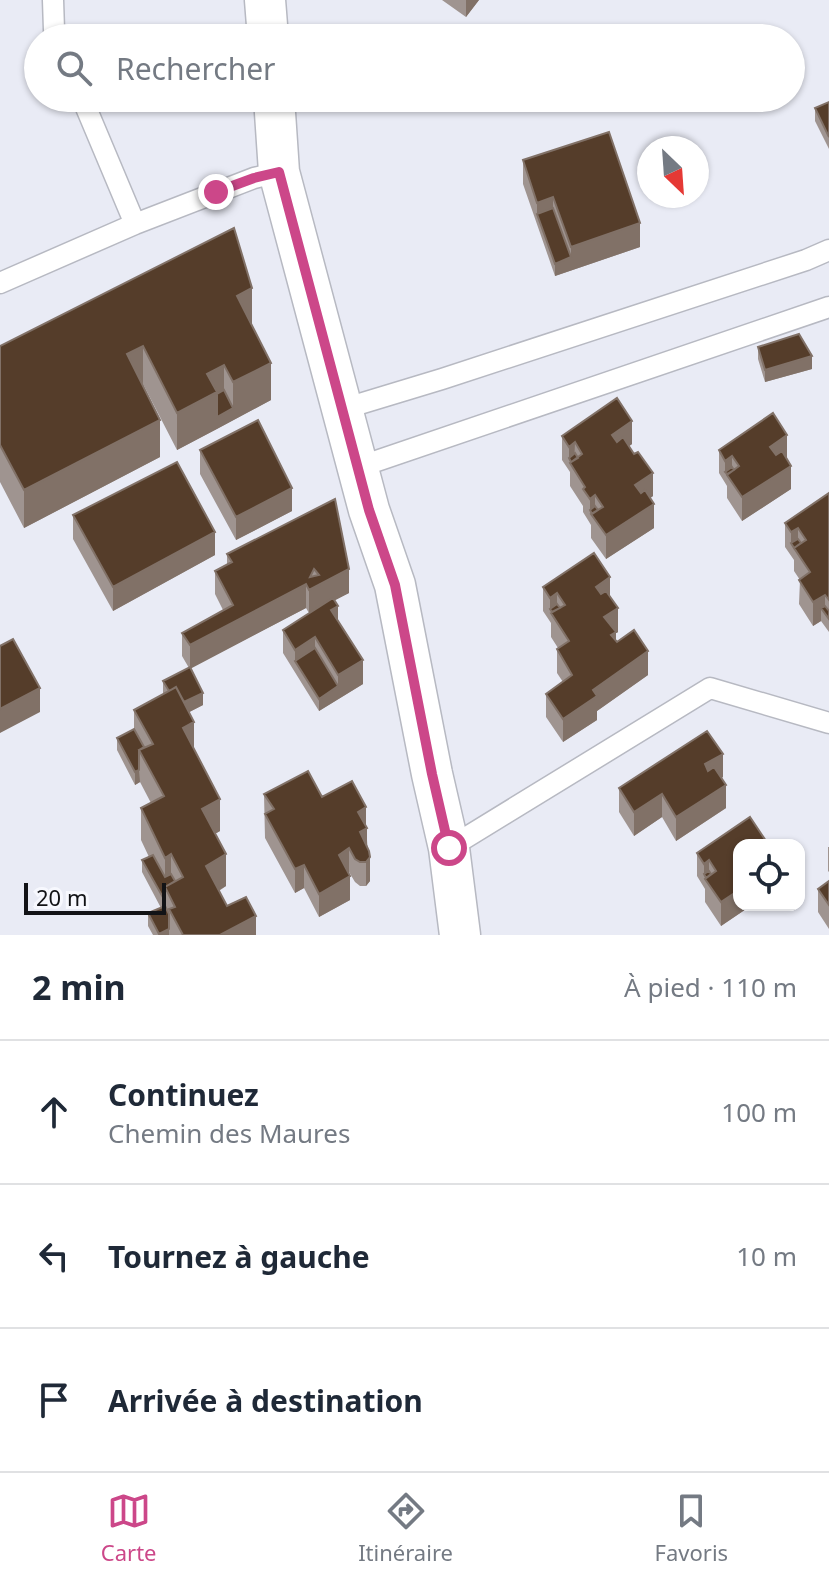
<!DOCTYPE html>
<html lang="fr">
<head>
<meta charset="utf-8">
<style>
  body { margin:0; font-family:"Noto Sans",sans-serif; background:#f6f6f7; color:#1f2937 }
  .controls { position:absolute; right:24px; bottom:24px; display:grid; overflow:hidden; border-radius:16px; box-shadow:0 2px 6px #0004 }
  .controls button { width:72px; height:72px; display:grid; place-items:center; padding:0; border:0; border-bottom:2px solid #e0e1e3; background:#fff; color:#1f2937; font:40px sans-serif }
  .compass { position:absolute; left:637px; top:136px; width:72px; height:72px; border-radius:50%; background:#fff; box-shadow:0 2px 6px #0004; rotate:155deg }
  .scale { position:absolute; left:24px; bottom:20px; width:142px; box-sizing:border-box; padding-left:8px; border:4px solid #121316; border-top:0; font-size:22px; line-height:28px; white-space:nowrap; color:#121316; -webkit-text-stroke:6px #f7f8fe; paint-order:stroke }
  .stop { position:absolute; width:24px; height:24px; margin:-18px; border:6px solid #cc4789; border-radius:50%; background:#fff }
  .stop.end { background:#cc4789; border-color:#fff; box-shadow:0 2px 8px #0008 }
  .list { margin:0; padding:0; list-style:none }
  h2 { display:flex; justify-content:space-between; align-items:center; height:104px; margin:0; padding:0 32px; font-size:34px }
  h2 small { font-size:26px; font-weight:400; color:#747a83 }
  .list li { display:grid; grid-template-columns:52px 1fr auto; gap:24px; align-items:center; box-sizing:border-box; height:144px; padding:0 32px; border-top:2px solid #e0e1e3 }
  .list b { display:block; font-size:30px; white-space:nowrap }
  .list p { margin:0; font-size:26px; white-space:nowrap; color:#747a83 }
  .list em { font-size:26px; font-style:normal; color:#747a83 }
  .icon { flex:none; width:44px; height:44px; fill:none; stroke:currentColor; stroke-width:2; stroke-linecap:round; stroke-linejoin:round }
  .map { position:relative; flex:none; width:829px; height:935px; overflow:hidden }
  .search { position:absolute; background:#fff; box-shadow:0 2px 6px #0004; left:24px; right:24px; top:24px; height:88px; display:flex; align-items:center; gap:20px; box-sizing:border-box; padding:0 28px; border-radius:44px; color:#747a83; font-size:30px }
  .sheet { height:536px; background:#fff }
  nav { display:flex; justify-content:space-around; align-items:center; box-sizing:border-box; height:112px; border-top:2px solid #e0e1e3; background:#fff; font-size:22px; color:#747a83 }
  nav a { display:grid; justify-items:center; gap:4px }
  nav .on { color:#cc4789 }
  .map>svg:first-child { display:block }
</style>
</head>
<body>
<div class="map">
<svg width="829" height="935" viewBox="0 0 829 935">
  <rect width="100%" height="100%" fill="#e9ebf5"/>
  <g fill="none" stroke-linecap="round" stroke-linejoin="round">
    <g stroke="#b7b9c2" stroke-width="23">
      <path id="service" d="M 53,0 L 54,30 L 57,38
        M 82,98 L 135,224
        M 0,283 L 135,224 L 254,178 L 279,172
        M 343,409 L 442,379 L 806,260 L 829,250
        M 359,467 L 829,307
        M 449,848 L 710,688 L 829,723"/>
    </g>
    <g stroke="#b7b9c2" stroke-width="43">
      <path id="minor" d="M 265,0 L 268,38
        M 274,98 L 279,172 L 369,510 L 395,585 L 432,774 L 449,848 L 460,935"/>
    </g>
    <use href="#service" stroke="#fff" stroke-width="20"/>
    <use href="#minor" stroke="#fff" stroke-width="40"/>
  </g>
  <path fill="#9f9490" d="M 442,0 L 479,0 L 466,17 Z
    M 829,102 L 829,149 L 815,121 L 815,108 Z
    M 523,160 L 640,247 L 555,276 L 523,184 Z
    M 252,326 L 271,400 L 177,450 L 143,384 L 160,457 L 24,528 L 0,482 L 0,346 Z
    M 758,347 L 812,369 L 765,382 L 758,359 Z
    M 562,436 L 632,444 L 629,446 L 653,496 L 650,498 L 654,528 L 606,559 L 591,538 L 591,525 L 583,512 L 583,506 L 570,486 L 570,472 L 562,460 Z
    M 200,450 L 292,511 L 236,540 L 200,474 Z
    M 719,450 L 787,459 L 791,489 L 742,521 L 727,498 L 727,486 L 719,473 Z
    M 829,493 L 829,632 L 821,621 L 813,626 L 799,604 L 800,580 L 794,571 L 794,560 L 785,547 L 785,523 Z
    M 335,499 L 349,593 L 334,600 L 338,620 L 363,684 L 319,711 L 283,653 L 283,630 L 309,613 L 306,608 L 190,668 L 203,705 L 189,712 L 194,750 L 220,831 L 215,834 L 226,886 L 219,891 L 227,906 L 256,935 L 153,935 L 148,926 L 148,913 L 161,908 L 142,872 L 142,860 L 149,857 L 141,840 L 141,808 L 151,803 L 140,782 L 135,785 L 117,750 L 117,738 L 134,729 L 134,710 L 163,694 L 163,681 L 189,668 L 182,656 L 182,633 L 223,610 L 215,594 L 215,571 L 227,565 L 227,554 Z
    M 73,515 L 215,555 L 113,611 L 73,539 Z
    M 543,587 L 610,596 L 618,632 L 616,633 L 616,640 L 648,675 L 597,711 L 597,720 L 563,742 L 546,717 L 546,694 L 563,682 L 557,673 L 557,649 L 558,648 L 551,637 L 551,623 L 543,611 Z
    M 723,777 L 721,778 L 726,808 L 676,841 L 662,817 L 634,836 L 619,812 L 619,788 Z
    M 264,794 L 322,797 L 366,826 L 370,881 L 366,886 L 360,886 L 355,882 L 349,872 L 348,872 L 350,900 L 319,917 L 304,888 L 295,893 L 265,838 Z
    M 766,845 L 739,905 L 752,905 L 721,926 L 705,902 L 705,889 L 697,876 L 697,853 Z
    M 828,847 L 829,847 L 829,872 L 828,871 Z
    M 829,881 L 829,929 L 818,912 L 818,889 Z"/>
  <path fill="#817167" d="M 466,0 L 479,0 L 466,17 Z
    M 553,197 L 553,220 L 537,214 L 537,226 L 537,203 Z
    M 640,223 L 640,247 L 555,276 L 555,264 L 571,257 L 571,247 Z
    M 252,288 L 252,326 L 237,296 Z
    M 143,346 L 143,384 L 127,354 Z
    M 812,356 L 812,369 L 765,382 L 765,370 Z
    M 271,363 L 271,400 L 217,429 L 217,417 L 233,408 L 233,382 Z
    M 224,365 L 224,403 L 217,406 L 217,429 L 177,450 L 177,413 L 207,374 Z
    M 160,420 L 160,457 L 24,528 L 24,490 Z
    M 632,421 L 632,444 L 612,459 L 612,435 Z
    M 787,435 L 787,459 L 770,470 L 770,447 Z
    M 575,442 L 574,466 L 569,458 L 569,447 Z
    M 732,456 L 732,480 L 725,472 L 725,461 Z
    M 791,466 L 791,489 L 742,521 L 742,497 Z
    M 653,473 L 653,496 L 635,509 L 635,485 Z
    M 292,488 L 292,511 L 236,540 L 236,517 Z
    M 595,495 L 595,517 L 590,510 L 590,499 Z
    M 654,504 L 654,528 L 606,559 L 606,535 Z
    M 798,528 L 798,552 L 791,543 L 791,556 L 791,532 Z
    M 215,532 L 215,555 L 113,611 L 113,587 Z
    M 349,569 L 349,593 L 309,614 L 309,590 Z
    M 610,577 L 610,601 L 596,610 L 596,587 Z
    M 306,584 L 306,608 L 190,669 L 190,645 Z
    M 557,593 L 557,617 L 550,609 L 550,598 Z
    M 825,595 L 825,614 L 821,608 L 821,621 L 813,626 L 813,602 Z
    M 338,606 L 338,629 L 331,610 Z
    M 618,608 L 618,632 L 616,633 L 616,655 L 604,617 Z
    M 315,637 L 315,661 L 295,661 L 295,673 L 295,650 Z
    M 648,651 L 648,675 L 597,711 L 597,720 L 563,742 L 563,719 L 593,690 Z
    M 363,660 L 363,684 L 319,711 L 319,699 L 338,686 L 338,675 Z
    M 40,688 L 40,712 L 0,733 L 0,709 Z
    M 203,693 L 203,705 L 176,719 L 176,707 Z
    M 194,722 L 194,754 L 183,728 Z
    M 723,754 L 723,777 L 705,788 L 705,764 Z
    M 139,770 L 140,782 L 135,785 L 135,772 Z
    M 726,785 L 726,808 L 676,841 L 676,817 Z
    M 662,794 L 662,817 L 634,836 L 634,812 Z
    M 220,799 L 220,831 L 202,841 L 202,809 Z
    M 366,807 L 366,829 L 367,828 L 367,852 L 360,834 L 358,812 Z
    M 349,848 L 349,872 L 339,878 L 339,855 Z
    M 171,854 L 171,886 L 165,890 L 165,858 Z
    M 226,854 L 226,886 L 206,898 L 206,866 Z
    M 370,857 L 370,881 L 366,886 L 366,862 Z
    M 709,860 L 709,883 L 704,874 L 704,864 Z
    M 304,865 L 304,888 L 295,893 L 295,869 Z
    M 350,876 L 350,900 L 319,917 L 319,894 Z
    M 739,890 L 739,905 L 752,905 L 721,926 L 721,902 Z
    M 256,916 L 256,935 L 220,935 Z
    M 169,929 L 169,935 L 159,935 L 159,934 Z"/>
  <path fill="#553d2a" stroke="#817167" stroke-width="2" fill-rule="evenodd" d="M 829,102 L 829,137 L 815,108 Z
    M 609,132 L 640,223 L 571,247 L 553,197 L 537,203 L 523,160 Z
    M 553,208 L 571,257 L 555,264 L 537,214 Z
    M 234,228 L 252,288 L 237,296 L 271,363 L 233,382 L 224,365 L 207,374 L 217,392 L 177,413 L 143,346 L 127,354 L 160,420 L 24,490 L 0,445 L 0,346 Z
    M 799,334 L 812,356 L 765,370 L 758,347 Z
    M 224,390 L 233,408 L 217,417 L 217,394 Z
    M 617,398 L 632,421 L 612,435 L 617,442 L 623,437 L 634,454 L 638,452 L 653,473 L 635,485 L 641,493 L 645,490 L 654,504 L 606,535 L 591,514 L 603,507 L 595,495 L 590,499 L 583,489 L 585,487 L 570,463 L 582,454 L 575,442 L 569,447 L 562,436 Z
    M 773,413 L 787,435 L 770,447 L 776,455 L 782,451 L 791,466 L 742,497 L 727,475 L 739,466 L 732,456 L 725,461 L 719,450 Z
    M 258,420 L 292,488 L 236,517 L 200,450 Z
    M 575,453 L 578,458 L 571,462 L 569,458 Z
    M 177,462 L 215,532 L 113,587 L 73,515 Z
    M 732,467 L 734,470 L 727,474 L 725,472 Z
    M 829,493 L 829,600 L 825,595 L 813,602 L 799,580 L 810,572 L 794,548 L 806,540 L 798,528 L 791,532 L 785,523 Z
    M 335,499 L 349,569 L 309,590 L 306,584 L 190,645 L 182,633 L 233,605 L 215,571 L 232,562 L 227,554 ZM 314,569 L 319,575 L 310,577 Z
    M 595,506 L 598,510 L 592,514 L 590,510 Z
    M 798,539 L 801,543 L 794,548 L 791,543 Z
    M 594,553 L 610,577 L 596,587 L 601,594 L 606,591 L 618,608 L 604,617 L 616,632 L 611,635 L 617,642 L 634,630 L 648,651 L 593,690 L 597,696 L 563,719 L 546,694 L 572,675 L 557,649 L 569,641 L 551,613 L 565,605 L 557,593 L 550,598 L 543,587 Z
    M 333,598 L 338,606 L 331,610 L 363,660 L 338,675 L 315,637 L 295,650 L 283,630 Z
    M 557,604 L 560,608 L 552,612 L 550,609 Z
    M 825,606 L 829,611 L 829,619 L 821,608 Z
    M 13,639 L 40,688 L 0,709 L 0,646 Z
    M 315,648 L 338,686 L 319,699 L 295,661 Z
    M 190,667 L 203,693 L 184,702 L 176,687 L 169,691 L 163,681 Z
    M 176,687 L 194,722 L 183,728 L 220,799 L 202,809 L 226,854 L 206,866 L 227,906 L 246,897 L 256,916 L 220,935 L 183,935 L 169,909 L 175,907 L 165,887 L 183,877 L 171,854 L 165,858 L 141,808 L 164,796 L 139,750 L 153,744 L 134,710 Z
    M 134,729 L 144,747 L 139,750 L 139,770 L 135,772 L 117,738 Z
    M 707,731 L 723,754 L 705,764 L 708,771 L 714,767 L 726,785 L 676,817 L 662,794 L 634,812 L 619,788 Z
    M 308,771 L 322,797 L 352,781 L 366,807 L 358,812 L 367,828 L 360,832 L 369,851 L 370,857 L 366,862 L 360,862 L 355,859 L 349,848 L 339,855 L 350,876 L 319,894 L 304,865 L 295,869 L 265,814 L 274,809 L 264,794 Z
    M 750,817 L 766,841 L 759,845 L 739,845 L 739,890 L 721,902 L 705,879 L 716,871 L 709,860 L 704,864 L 697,853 Z
    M 153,855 L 165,877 L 171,874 L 175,881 L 165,887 L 165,901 L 142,860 Z
    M 709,871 L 711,874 L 706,878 L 704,874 Z
    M 829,881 L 829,905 L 818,889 Z
    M 165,906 L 169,914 L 169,929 L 159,934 L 148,913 Z"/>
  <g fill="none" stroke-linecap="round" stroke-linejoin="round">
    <path stroke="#cc4789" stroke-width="10" d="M 216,192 L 254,178 L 279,172 L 369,510 L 395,585 L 432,774 L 449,848"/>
  </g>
</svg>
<div class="controls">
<button><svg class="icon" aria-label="locate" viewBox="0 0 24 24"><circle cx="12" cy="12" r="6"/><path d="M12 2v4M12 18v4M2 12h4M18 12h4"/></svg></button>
</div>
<svg class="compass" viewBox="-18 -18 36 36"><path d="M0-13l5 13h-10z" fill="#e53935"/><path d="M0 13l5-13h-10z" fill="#747a83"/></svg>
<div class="scale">20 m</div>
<div class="stop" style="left:449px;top:848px"></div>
<div class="stop end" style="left:216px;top:192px"></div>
<div class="search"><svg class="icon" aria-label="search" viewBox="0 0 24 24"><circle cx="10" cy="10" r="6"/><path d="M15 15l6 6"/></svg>Rechercher</div>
</div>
<section class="sheet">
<h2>2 min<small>À pied · 110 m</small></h2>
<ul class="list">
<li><svg class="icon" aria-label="ahead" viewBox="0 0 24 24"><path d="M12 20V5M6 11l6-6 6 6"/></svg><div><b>Continuez</b><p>Chemin des Maures</p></div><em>100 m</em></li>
<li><svg class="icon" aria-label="left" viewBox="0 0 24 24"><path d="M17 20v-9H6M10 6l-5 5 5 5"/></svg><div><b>Tournez à gauche</b></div><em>10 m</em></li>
<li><svg class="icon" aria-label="arrive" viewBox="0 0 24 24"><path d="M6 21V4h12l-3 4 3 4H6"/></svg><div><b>Arrivée à destination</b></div></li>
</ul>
</section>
<nav>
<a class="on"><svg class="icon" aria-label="map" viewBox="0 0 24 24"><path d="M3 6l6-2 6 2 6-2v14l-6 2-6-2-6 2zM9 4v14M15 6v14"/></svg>Carte</a>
<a><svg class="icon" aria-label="directions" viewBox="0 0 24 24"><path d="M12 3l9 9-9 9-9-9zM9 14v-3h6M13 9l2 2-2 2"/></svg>Itinéraire</a>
<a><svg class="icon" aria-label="saved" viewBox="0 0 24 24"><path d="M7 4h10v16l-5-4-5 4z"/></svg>Favoris</a>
</nav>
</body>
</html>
